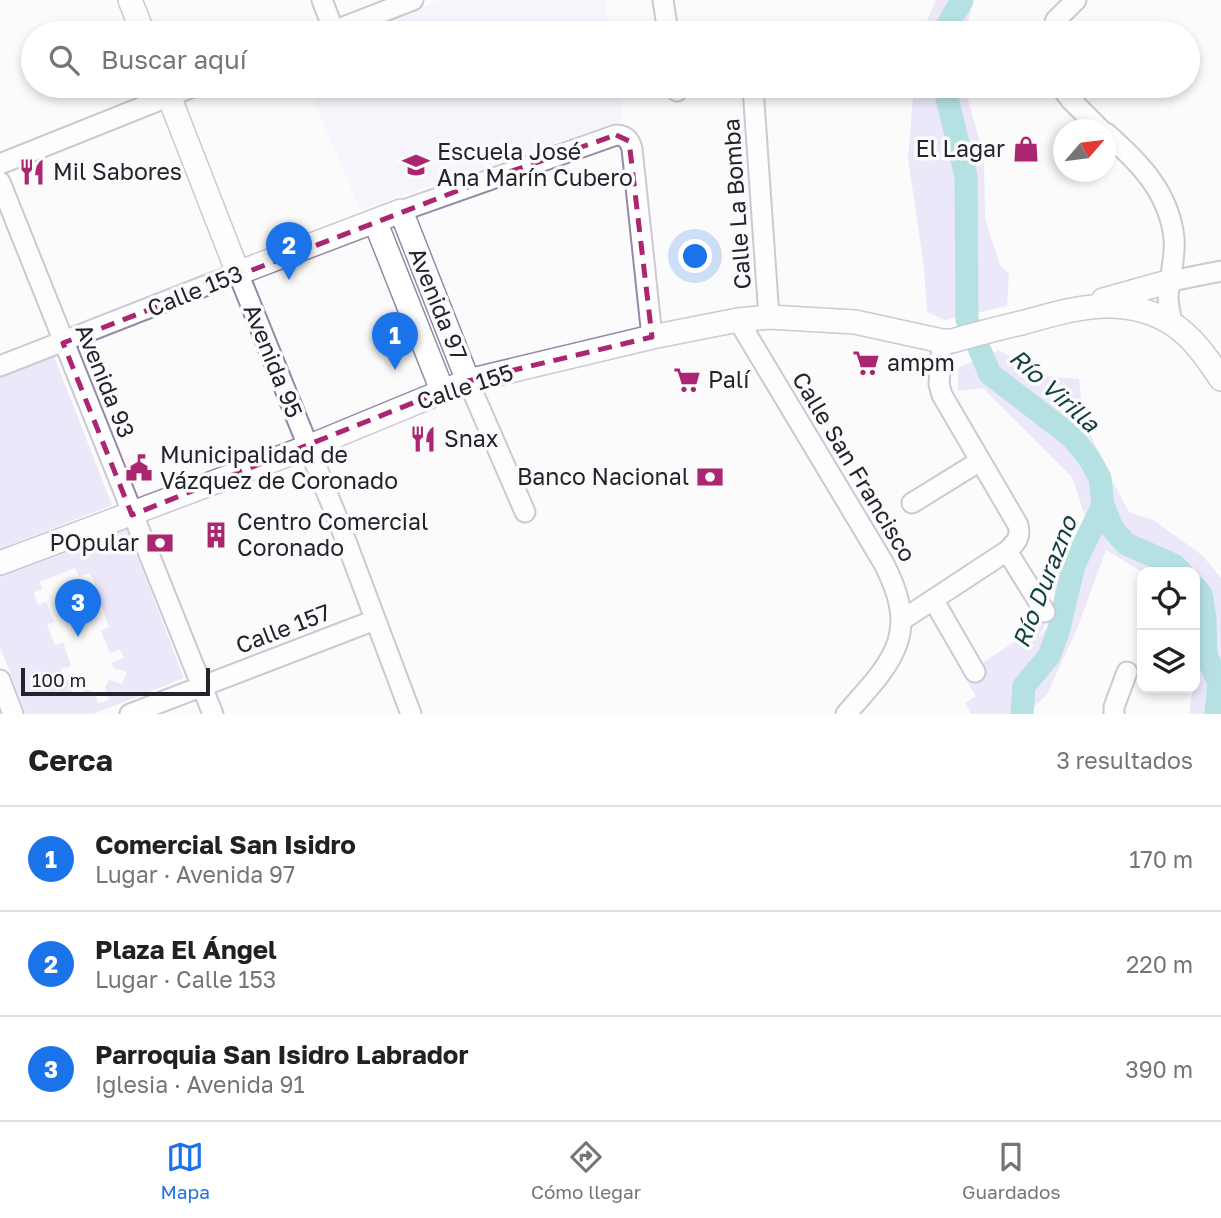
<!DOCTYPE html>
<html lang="es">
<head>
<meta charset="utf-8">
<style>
  body { margin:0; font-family:"Golos Text",sans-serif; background:#f6f6f6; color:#202124 }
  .controls { position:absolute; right:21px; bottom:21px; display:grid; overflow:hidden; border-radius:14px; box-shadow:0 4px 10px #0003 }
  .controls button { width:63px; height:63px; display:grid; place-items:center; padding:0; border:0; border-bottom:2px solid #e0e0e0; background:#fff; color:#202124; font:35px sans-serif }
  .compass { position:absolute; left:1053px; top:119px; width:63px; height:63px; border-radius:50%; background:#fff; box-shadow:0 4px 10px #0003; rotate:62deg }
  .scale { position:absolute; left:21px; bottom:18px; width:189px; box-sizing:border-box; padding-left:7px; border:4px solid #25222d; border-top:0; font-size:19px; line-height:24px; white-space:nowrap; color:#25222d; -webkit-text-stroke:5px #fbfbfb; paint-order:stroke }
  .you { position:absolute; left:696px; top:257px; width:24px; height:24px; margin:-18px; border:5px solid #fff; border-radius:50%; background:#1a73e8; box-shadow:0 0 0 10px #1a73e833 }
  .badge { display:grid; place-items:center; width:46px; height:46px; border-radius:50%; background:#1a73e8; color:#fff; font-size:23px; font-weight:700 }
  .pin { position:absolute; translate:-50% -58px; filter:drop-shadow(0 2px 4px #0008) }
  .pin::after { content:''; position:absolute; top:37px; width:24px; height:21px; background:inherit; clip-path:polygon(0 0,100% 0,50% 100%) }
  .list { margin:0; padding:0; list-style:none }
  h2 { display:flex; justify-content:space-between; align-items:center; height:91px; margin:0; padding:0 28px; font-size:30px }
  h2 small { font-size:23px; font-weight:400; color:#757577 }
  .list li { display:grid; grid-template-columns:46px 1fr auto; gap:21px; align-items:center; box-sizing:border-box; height:105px; padding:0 28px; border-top:2px solid #e0e0e0 }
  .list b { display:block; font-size:26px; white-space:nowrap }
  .list p { margin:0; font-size:23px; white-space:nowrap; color:#757577 }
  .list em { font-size:23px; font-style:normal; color:#757577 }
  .icon { flex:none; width:38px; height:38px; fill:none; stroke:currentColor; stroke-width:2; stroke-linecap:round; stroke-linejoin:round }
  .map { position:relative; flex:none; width:1221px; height:714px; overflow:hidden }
  .search { position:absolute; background:#fff; box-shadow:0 4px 10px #0003; left:21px; right:21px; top:21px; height:77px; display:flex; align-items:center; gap:18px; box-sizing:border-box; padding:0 24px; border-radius:38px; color:#757577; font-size:26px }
  .sheet { height:406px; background:#fff }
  nav { display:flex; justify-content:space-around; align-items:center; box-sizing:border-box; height:98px; border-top:2px solid #e0e0e0; background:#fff; font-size:19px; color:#757577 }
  nav a { display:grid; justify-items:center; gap:4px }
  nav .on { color:#1a73e8 }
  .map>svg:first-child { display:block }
</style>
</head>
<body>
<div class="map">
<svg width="1221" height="714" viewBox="0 0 1221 714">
  <rect width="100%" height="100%" fill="#fbfbfb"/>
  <path fill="#f1edfd" d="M 441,0 L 605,0 L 610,33 L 357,33 Z
    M 324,86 L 618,86 L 623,120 L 360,210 L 314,101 Z"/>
  <path fill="#dacff7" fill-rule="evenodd" d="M 936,0 L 974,0 L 965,33 L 922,33 Z
    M 914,86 L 964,86 L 984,156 L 985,219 L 1000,265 L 1009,274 L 1007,306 L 945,320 L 927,312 L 924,267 L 908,158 Z
    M 999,350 L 1042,376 L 1079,379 L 1083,415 L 1101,460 L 1129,512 L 1153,520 L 1202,555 L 1221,578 L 1221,714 L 1189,714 L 1195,673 L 1195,572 L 1142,572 L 1106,550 L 1077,629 L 1047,694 L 1027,714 L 971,714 L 965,703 L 976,696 L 968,683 L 986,673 L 981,664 L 1047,620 L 1038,639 L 1051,622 L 1059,560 L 1086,519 L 1072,477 L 983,388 L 958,391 L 958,368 Z
    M 52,351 L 112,505 L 0,549 L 0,371 Z
    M 126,527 L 184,678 L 93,714 L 26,714 L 0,647 L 0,577 ZM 75,568 L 79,576 L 90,573 L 95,585 L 84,589 L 92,609 L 102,607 L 109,627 L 101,631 L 110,653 L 120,649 L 124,658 L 112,663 L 113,668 L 127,672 L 122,684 L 109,680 L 105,687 L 109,700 L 98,703 L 94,692 L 86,689 L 80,697 L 71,691 L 78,683 L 74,679 L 65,681 L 61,669 L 71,666 L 63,642 L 55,645 L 47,625 L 54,622 L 46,602 L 38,605 L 34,593 L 42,589 L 40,582 Z"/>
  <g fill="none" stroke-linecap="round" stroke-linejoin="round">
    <path stroke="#61c1c5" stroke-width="23" d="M 943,33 L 962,0
      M 944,86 L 966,176 L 967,320 L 990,374 L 1071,436 L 1089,458 L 1100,478 L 1103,505 L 1112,528 L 1126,544 L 1174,565 L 1181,572
      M 1195,587 L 1201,594 L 1205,617 L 1206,655 L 1219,683 L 1216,714
      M 1022,714 L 1024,686 L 1049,656 L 1058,632 L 1074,565 L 1103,505"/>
    <g stroke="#928aa6" stroke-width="23">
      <path id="minor" d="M 322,0 L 334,31
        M 663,0 L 668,33
        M 328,33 L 413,0
        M 1051,33 L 1056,20 L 1076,0
        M 676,86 L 677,91
        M 1060,86 L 1070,99 L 1101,130
        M 753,88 L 769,317
        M 1106,133 C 1139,162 1169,192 1174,238 C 1176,258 1169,278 1168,297 C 1168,306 1171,315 1172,324
        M 0,164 L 195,86
        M 0,182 L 213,714
        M 401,211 L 616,135 C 625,135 630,140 632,149 L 652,337
        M 1171,281 L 1221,271
        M 738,320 L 883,562 C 921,634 894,660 846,714
        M 0,366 L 238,273 L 338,520 L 411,714
        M 468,381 L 525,512
        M 912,503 L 980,461
        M 1007,551 L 1045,612
        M 934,601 L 975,672
        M 902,620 L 1007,551 C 1017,542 1021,537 1018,525 L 942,395 L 939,384 L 942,341
        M 0,680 L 13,714
        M 130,714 L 375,620
        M 1114,714 L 1114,707 L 1127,672"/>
    </g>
    <g stroke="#928aa6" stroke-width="26">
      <path id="major" d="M 130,0 L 143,33
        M 165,86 L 238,273 L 401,211 L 468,381
        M 375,221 L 442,390
        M 1103,300 L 1171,281
        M 0,563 L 308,447 L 468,381 L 652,337 L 738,320 L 769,317 L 855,322 L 942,341 L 952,341 C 976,334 1000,328 1025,322 C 1074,308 1124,294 1171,323 C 1193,337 1207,358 1221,379"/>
    </g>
    <use href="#minor" stroke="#fff" stroke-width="19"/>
    <use href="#major" stroke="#fff" stroke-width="23"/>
  </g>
  <path d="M0 0H1221V714H0ZM 616,135 L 629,141 L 652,337 L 468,381 L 132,515 L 63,343 L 483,181 Z" fill="#fbfbfb" fill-opacity=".55" fill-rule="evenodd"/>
  <path fill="none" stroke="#ab2670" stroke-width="5" stroke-dasharray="14 9" stroke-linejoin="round" d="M 616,135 L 629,141 L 652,337 L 468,381 L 132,515 L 63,343 L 483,181 Z"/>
  <defs>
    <g id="shop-bare" transform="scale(2.1)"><path d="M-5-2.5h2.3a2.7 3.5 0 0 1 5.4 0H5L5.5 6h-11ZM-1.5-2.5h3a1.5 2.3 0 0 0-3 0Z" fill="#ab2670" stroke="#fbfbfb" stroke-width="2.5" paint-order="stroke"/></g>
    <g id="school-bare" transform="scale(2.1)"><path d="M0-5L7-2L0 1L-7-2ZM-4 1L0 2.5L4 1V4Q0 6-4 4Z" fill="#ab2670" stroke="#fbfbfb" stroke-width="2.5" paint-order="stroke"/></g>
    <g id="restaurant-bare" transform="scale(2.1)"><path d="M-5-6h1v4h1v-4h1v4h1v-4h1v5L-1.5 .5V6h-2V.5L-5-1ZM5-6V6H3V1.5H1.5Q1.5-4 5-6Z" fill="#ab2670" stroke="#fbfbfb" stroke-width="2.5" paint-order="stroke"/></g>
    <g id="supermarket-bare" transform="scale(2.1)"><path d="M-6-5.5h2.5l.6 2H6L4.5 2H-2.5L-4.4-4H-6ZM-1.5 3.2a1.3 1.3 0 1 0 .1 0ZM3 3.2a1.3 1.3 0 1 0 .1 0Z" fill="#ab2670" stroke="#fbfbfb" stroke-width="2.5" paint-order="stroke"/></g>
    <g id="civic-bare" transform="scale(2.1)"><path d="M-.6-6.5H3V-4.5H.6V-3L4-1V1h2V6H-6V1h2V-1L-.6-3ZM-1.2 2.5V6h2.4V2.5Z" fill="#ab2670" stroke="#fbfbfb" stroke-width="2.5" paint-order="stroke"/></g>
    <g id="bank-bare" transform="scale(2.1)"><path d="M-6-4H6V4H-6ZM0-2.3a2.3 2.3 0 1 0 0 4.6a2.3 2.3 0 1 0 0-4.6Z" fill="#ab2670" stroke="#fbfbfb" stroke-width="2.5" paint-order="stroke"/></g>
    <g id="building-bare" transform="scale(2.1)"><path d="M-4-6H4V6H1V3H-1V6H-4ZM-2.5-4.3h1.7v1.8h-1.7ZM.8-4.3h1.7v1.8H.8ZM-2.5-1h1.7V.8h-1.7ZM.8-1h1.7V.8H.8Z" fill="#ab2670" stroke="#fbfbfb" stroke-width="2.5" paint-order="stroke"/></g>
  </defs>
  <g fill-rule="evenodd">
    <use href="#shop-bare" x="1026" y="149"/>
    <use href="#school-bare" x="416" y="165"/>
    <use href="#restaurant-bare" x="32" y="172"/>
    <use href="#supermarket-bare" x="866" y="363"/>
    <use href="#supermarket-bare" x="687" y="380"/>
    <use href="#restaurant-bare" x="423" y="439"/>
    <use href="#civic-bare" x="139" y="468"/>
    <use href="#bank-bare" x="710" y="477"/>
    <use href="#building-bare" x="216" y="535"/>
    <use href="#bank-bare" x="160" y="543"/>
  </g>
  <g text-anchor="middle" stroke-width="7" stroke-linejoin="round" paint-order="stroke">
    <g font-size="23" fill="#25222d" stroke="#fbfbfb" text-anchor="start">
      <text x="1005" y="157" text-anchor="end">El Lagar</text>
      <text x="437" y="160">Escuela José<tspan x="437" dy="26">Ana Marín Cubero</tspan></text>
      <text x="53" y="180">Mil Sabores</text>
      <text x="887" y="371">ampm</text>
      <text x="708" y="388">Palí</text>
      <text x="444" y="447">Snax</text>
      <text x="160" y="463">Municipalidad de<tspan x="160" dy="26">Vázquez de Coronado</tspan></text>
      <text x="689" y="485" text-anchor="end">Banco Nacional</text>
      <text x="237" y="530">Centro Comercial<tspan x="237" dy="26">Coronado</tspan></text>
      <text x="139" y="551" text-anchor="end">POpular</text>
    </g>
    <g font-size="23" fill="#25222d" stroke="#fbfbfb">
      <text transform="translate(737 204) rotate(-94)" y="8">Calle La Bomba</text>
      <text transform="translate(195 291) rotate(-22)" y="8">Calle 153</text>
      <text transform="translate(438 304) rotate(68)" y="8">Avenida 97</text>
      <text transform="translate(273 361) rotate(68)" y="8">Avenida 95</text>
      <text transform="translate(105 381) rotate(68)" y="8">Avenida 93</text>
      <text transform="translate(465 387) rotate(-18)" y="8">Calle 155</text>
      <text transform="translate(854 467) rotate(59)" y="8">Calle San Francisco</text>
      <text transform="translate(283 629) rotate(-21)" y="8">Calle 157</text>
    </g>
    <g font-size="24" font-style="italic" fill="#113e40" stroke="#fbfbfb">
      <text transform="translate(1054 391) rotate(42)" y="8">Río Virilla</text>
      <text transform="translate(1045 582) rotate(-69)" y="8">Río Durazno</text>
    </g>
  </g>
</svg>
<div class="controls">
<button><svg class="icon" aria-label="locate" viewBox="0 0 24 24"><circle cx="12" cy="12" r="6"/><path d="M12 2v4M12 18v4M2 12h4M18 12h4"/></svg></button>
<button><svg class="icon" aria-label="layers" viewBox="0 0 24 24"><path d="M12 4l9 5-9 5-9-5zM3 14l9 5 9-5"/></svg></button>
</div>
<svg class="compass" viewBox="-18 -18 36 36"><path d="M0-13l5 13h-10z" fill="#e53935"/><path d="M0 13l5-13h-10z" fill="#757577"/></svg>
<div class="scale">100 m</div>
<div class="you"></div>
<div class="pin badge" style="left:395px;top:370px">1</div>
<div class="pin badge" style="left:289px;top:280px">2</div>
<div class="pin badge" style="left:78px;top:637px">3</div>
<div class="search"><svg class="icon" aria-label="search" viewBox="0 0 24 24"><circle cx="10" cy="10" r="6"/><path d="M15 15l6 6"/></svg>Buscar aquí</div>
</div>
<section class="sheet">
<h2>Cerca<small>3 resultados</small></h2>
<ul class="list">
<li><span class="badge">1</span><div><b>Comercial San Isidro</b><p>Lugar · Avenida 97</p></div><em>170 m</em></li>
<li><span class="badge">2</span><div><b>Plaza El Ángel</b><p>Lugar · Calle 153</p></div><em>220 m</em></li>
<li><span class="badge">3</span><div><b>Parroquia San Isidro Labrador</b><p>Iglesia · Avenida 91</p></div><em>390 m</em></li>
</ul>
</section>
<nav>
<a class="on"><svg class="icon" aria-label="map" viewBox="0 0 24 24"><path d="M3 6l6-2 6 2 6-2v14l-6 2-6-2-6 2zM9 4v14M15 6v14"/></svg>Mapa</a>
<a><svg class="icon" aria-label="directions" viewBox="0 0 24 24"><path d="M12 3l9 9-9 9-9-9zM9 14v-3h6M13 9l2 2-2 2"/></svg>Cómo llegar</a>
<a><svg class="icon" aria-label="saved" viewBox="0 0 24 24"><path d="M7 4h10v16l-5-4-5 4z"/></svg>Guardados</a>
</nav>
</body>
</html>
